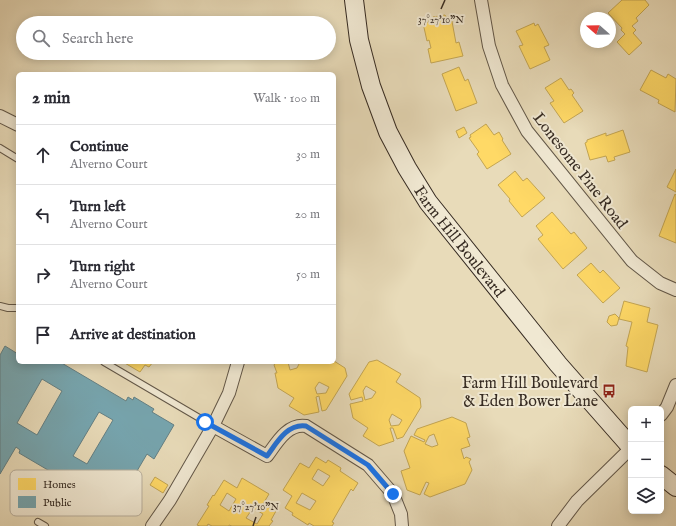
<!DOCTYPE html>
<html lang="en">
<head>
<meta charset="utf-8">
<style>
  body { margin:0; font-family:"IM FELL English",serif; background:#f2f2f3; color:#2b2b33 }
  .controls { position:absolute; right:12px; bottom:12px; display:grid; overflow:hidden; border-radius:6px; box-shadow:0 2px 10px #0003 }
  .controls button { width:36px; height:36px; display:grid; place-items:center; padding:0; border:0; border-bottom:1px solid #e1e1e2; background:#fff; color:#2b2b33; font:20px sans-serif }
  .compass { position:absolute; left:580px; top:12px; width:36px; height:36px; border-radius:50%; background:#fff; box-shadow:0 2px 10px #0003; rotate:290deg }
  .stop { position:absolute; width:12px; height:12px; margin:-9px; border:3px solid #1a73e8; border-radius:50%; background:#fff }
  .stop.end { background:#1a73e8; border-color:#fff; box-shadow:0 1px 4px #0008 }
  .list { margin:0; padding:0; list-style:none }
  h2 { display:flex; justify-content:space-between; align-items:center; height:52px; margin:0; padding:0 16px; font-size:17px }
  h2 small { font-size:13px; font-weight:400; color:#7c7c81 }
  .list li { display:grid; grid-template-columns:26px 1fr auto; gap:12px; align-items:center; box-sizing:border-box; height:60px; padding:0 16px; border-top:1px solid #e1e1e2 }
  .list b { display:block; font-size:15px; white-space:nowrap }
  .list p { margin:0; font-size:13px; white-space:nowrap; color:#7c7c81 }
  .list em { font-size:13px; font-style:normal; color:#7c7c81 }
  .icon { flex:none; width:22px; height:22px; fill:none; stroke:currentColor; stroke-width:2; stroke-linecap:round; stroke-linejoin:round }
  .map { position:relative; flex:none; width:676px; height:526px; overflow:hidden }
  .search { position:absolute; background:#fff; box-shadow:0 2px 10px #0003; left:16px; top:16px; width:320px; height:44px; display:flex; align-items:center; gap:10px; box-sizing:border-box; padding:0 14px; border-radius:22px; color:#7c7c81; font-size:15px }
  .panel { position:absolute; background:#fff; box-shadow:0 2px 10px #0003; left:16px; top:72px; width:320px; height:292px; border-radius:6px }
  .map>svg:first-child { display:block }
</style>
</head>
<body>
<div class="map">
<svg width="676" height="526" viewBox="0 0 676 526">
  <rect width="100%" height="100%" fill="#e8dbb9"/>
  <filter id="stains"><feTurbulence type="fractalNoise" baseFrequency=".005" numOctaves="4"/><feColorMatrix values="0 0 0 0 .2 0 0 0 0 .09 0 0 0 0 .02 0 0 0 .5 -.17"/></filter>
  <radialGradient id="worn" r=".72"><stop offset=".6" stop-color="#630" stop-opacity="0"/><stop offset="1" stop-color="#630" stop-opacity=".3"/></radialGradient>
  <path fill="#ffd966" stroke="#c3a552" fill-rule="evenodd" d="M 622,0 L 645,0 L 649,5 L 636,18 L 638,21 L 632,26 L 636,30 L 633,33 L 642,43 L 629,55 L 617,42 L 625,34 L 621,30 L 622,28 L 608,13 Z
    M 445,15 L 446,17 L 451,16 L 456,43 L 459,42 L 463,56 L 431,63 L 428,49 L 431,48 L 429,40 L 427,41 L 423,23 L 429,22 L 429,20 L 434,19 L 433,17 Z
    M 534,23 L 535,26 L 538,24 L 549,45 L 544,47 L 550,60 L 530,69 L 519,46 L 523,45 L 516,31 Z
    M 459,67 L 465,81 L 468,79 L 477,103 L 456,111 L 442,74 Z
    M 651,70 L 666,78 L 668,74 L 676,79 L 675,112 L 658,103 L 659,100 L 640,90 Z
    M 561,78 L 569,90 L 571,89 L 574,93 L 572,95 L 583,111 L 564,123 L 550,103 L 554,101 L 545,88 Z
    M 486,124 L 494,135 L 499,132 L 503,139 L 502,140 L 511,154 L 487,169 L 477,154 L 479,152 L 469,138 L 471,137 L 470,135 Z
    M 464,127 L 467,133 L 459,138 L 456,131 Z
    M 623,130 L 630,152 L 614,157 L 615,160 L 608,162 L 606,156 L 590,160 L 585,143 L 587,142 L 587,140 L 606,133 L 606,136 Z
    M 676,169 L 676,192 L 667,187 Z
    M 515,171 L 523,181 L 527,178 L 545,198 L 522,217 L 509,201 L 510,199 L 498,185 Z
    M 675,194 L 676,195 L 676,243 L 659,236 Z
    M 552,212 L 571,234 L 574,232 L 587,248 L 563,269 L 538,239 L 543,235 L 536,226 Z
    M 591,263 L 600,273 L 603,270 L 620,288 L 603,303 L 577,275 Z
    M 624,301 L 650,308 L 647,322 L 658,325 L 647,372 L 626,366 L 628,347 L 626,346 L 632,322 L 619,319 Z
    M 615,314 L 619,318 L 617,325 L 611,326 L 607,322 L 609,316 Z
    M 377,360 L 401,374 L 396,382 L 420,398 L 421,407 L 403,437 L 397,439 L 393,428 L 390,428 L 394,441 L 379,446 L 363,436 L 368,428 L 353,418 L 350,404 L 363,401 L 362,397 L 351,400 L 349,394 L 369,362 ZM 366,386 L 376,392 L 372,398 L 365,400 L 363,391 ZM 392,414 L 402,420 L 399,425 L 391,426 L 389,420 Z
    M 334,361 L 345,368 L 347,376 L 326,410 L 322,411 L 319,396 L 316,397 L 319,412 L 304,415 L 289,406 L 294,398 L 278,388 L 275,373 L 277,373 L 274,365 L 276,362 L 288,362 L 290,370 L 297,368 L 300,362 L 334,362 ZM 319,382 L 329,387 L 326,393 L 317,394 L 315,388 Z
    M 123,362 L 153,362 L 149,367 L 145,365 L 140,372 Z
    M 452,417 L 466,423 L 470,437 L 467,438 L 470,446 L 461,449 L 464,459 L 466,457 L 471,459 L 469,462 L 472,470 L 465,484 L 430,497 L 424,494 L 429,483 L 426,482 L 420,495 L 407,490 L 401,471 L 410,468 L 404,451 L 411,436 L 424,442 L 425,440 L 414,435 L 417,429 ZM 434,434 L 438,445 L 432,447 L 425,444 L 429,436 Z
    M 316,457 L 326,463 L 328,460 L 341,468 L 340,471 L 358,483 L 353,491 L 351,489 L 332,522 L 334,523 L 332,526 L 314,526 L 309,523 L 308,525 L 292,515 L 293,513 L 285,508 L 292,496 L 283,490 L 300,463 L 309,468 ZM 318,469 L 330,476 L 323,486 L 312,479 ZM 302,493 L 316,501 L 310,510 L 296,503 Z
    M 155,477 L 168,485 L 163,493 L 150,485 Z
    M 242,478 L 269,494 L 263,504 L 276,511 L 271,520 L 273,521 L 269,526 L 232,526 L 229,525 L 229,526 L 212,526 L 208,524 L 207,526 L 200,526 L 197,525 L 209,506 L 207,505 L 213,495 L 214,496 L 224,480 L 237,488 ZM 227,493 L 236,499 L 229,511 L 220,505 ZM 253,508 L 263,514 L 257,524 L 246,518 Z"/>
  <path fill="#76a5af" stroke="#638085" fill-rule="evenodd" d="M 5,346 L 18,354 L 18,362 L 60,362 L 126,401 L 128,397 L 133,400 L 134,397 L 154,409 L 152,412 L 174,425 L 154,459 L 147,454 L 114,510 L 99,501 L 97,505 L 78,494 L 80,490 L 69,484 L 70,483 L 19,453 L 20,450 L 16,447 L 0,474 L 0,355 ZM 42,379 L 62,391 L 37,435 L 17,423 ZM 99,412 L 113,420 L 87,464 L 73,456 Z"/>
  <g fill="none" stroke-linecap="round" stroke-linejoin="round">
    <g stroke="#625748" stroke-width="8">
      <path id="lane" d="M 0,148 L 18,159
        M 0,306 L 8,308 L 18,308
        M 104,362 L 213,426
        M 38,522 L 45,526"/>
    </g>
    <g stroke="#625748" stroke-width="14">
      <path id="street" d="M 481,0 L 489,46 L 502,85 L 527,131 L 632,261 L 660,283 L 676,290
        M 0,116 L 18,125
        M 661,415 L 667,407 L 676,385
        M 213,426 L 267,456 C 276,444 287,423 306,426 L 368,465 L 393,494 L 401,514 L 402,526
        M 152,526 L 170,500 L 213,426 L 229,393 L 238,362
        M 558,526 L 577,501 L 631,448"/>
    </g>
    <g stroke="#362b22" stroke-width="20">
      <g id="secondary">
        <path id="s1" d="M 354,0 L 359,40 L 371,86 L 388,132 L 407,168 L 428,202 L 558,364 L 631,447"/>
        <path d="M 661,475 L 676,487"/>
      </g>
    </g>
    <use href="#lane" stroke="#f0e8d2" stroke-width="6"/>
    <use href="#street" stroke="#f0e8d2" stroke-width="12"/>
    <use href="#secondary" stroke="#f0e8d2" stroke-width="18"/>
  </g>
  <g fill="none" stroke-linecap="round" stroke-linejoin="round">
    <path stroke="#1a73e8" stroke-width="5" d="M 205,422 L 267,456 C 276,444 287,423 306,426 L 368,465 L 393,494"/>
  </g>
  <path fill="none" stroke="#362b22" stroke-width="1.5" d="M 441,9 L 445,0M 253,526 L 256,517"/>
  <defs>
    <g id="bus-bare" transform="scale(1.08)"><path d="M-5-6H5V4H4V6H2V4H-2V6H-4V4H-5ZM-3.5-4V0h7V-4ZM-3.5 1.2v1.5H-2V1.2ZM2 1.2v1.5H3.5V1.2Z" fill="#8f2418" stroke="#f0e8d2" stroke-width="2.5" paint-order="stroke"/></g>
  </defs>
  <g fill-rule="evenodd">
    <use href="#bus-bare" x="609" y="391"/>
  </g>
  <g text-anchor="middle" stroke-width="4" stroke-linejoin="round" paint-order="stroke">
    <g font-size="16" fill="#362b22" stroke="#f0e8d2">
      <text transform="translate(581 170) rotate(52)" y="6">Lonesome Pine Road</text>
      <text dy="6" stroke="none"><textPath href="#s1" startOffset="268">Farm Hill Boulevard</textPath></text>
    </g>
    <g font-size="16" fill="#362b22" stroke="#f0e8d2" text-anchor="end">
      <text x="598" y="388">Farm Hill Boulevard<tspan x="598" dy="18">&amp; Eden Bower Lane</tspan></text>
    </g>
  </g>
  <rect x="10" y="470" width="132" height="46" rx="6" fill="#f0e8d2" stroke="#b8af9d" stroke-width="1"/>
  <rect x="18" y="478" width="18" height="12" fill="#ffd966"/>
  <rect x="18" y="496" width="18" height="12" fill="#76a5af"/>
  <g font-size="11" fill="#362b22">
    <text x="43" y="488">Homes</text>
    <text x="43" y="506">Public</text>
  </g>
  <g font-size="10" text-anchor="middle" fill="#362b22" stroke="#f0e8d2" stroke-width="4" stroke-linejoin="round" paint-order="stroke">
    <text x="441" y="23">37°27'10"N</text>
    <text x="256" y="510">37°27'10"N</text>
  </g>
  <rect width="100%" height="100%" filter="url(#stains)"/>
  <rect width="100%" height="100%" fill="url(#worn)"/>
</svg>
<div class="controls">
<button>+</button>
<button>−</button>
<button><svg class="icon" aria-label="layers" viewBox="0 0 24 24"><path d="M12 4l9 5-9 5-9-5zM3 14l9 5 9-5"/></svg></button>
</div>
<svg class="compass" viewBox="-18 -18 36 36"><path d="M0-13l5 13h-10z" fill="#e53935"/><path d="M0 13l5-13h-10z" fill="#7c7c81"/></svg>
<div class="stop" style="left:205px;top:422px"></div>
<div class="stop end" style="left:393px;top:494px"></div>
<div class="search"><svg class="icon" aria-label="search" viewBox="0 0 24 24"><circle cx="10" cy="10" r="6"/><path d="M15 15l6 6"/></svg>Search here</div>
<section class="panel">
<h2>2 min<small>Walk · 100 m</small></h2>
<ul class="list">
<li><svg class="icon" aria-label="ahead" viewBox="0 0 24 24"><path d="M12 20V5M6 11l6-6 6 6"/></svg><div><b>Continue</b><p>Alverno Court</p></div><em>30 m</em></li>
<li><svg class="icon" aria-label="left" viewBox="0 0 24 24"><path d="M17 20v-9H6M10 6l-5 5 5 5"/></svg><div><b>Turn left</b><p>Alverno Court</p></div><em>20 m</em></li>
<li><svg class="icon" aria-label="right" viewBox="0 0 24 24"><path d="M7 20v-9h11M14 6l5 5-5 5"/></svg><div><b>Turn right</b><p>Alverno Court</p></div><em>50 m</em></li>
<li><svg class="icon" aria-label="arrive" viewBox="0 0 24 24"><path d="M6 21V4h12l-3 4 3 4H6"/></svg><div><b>Arrive at destination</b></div></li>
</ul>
</section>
</div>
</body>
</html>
